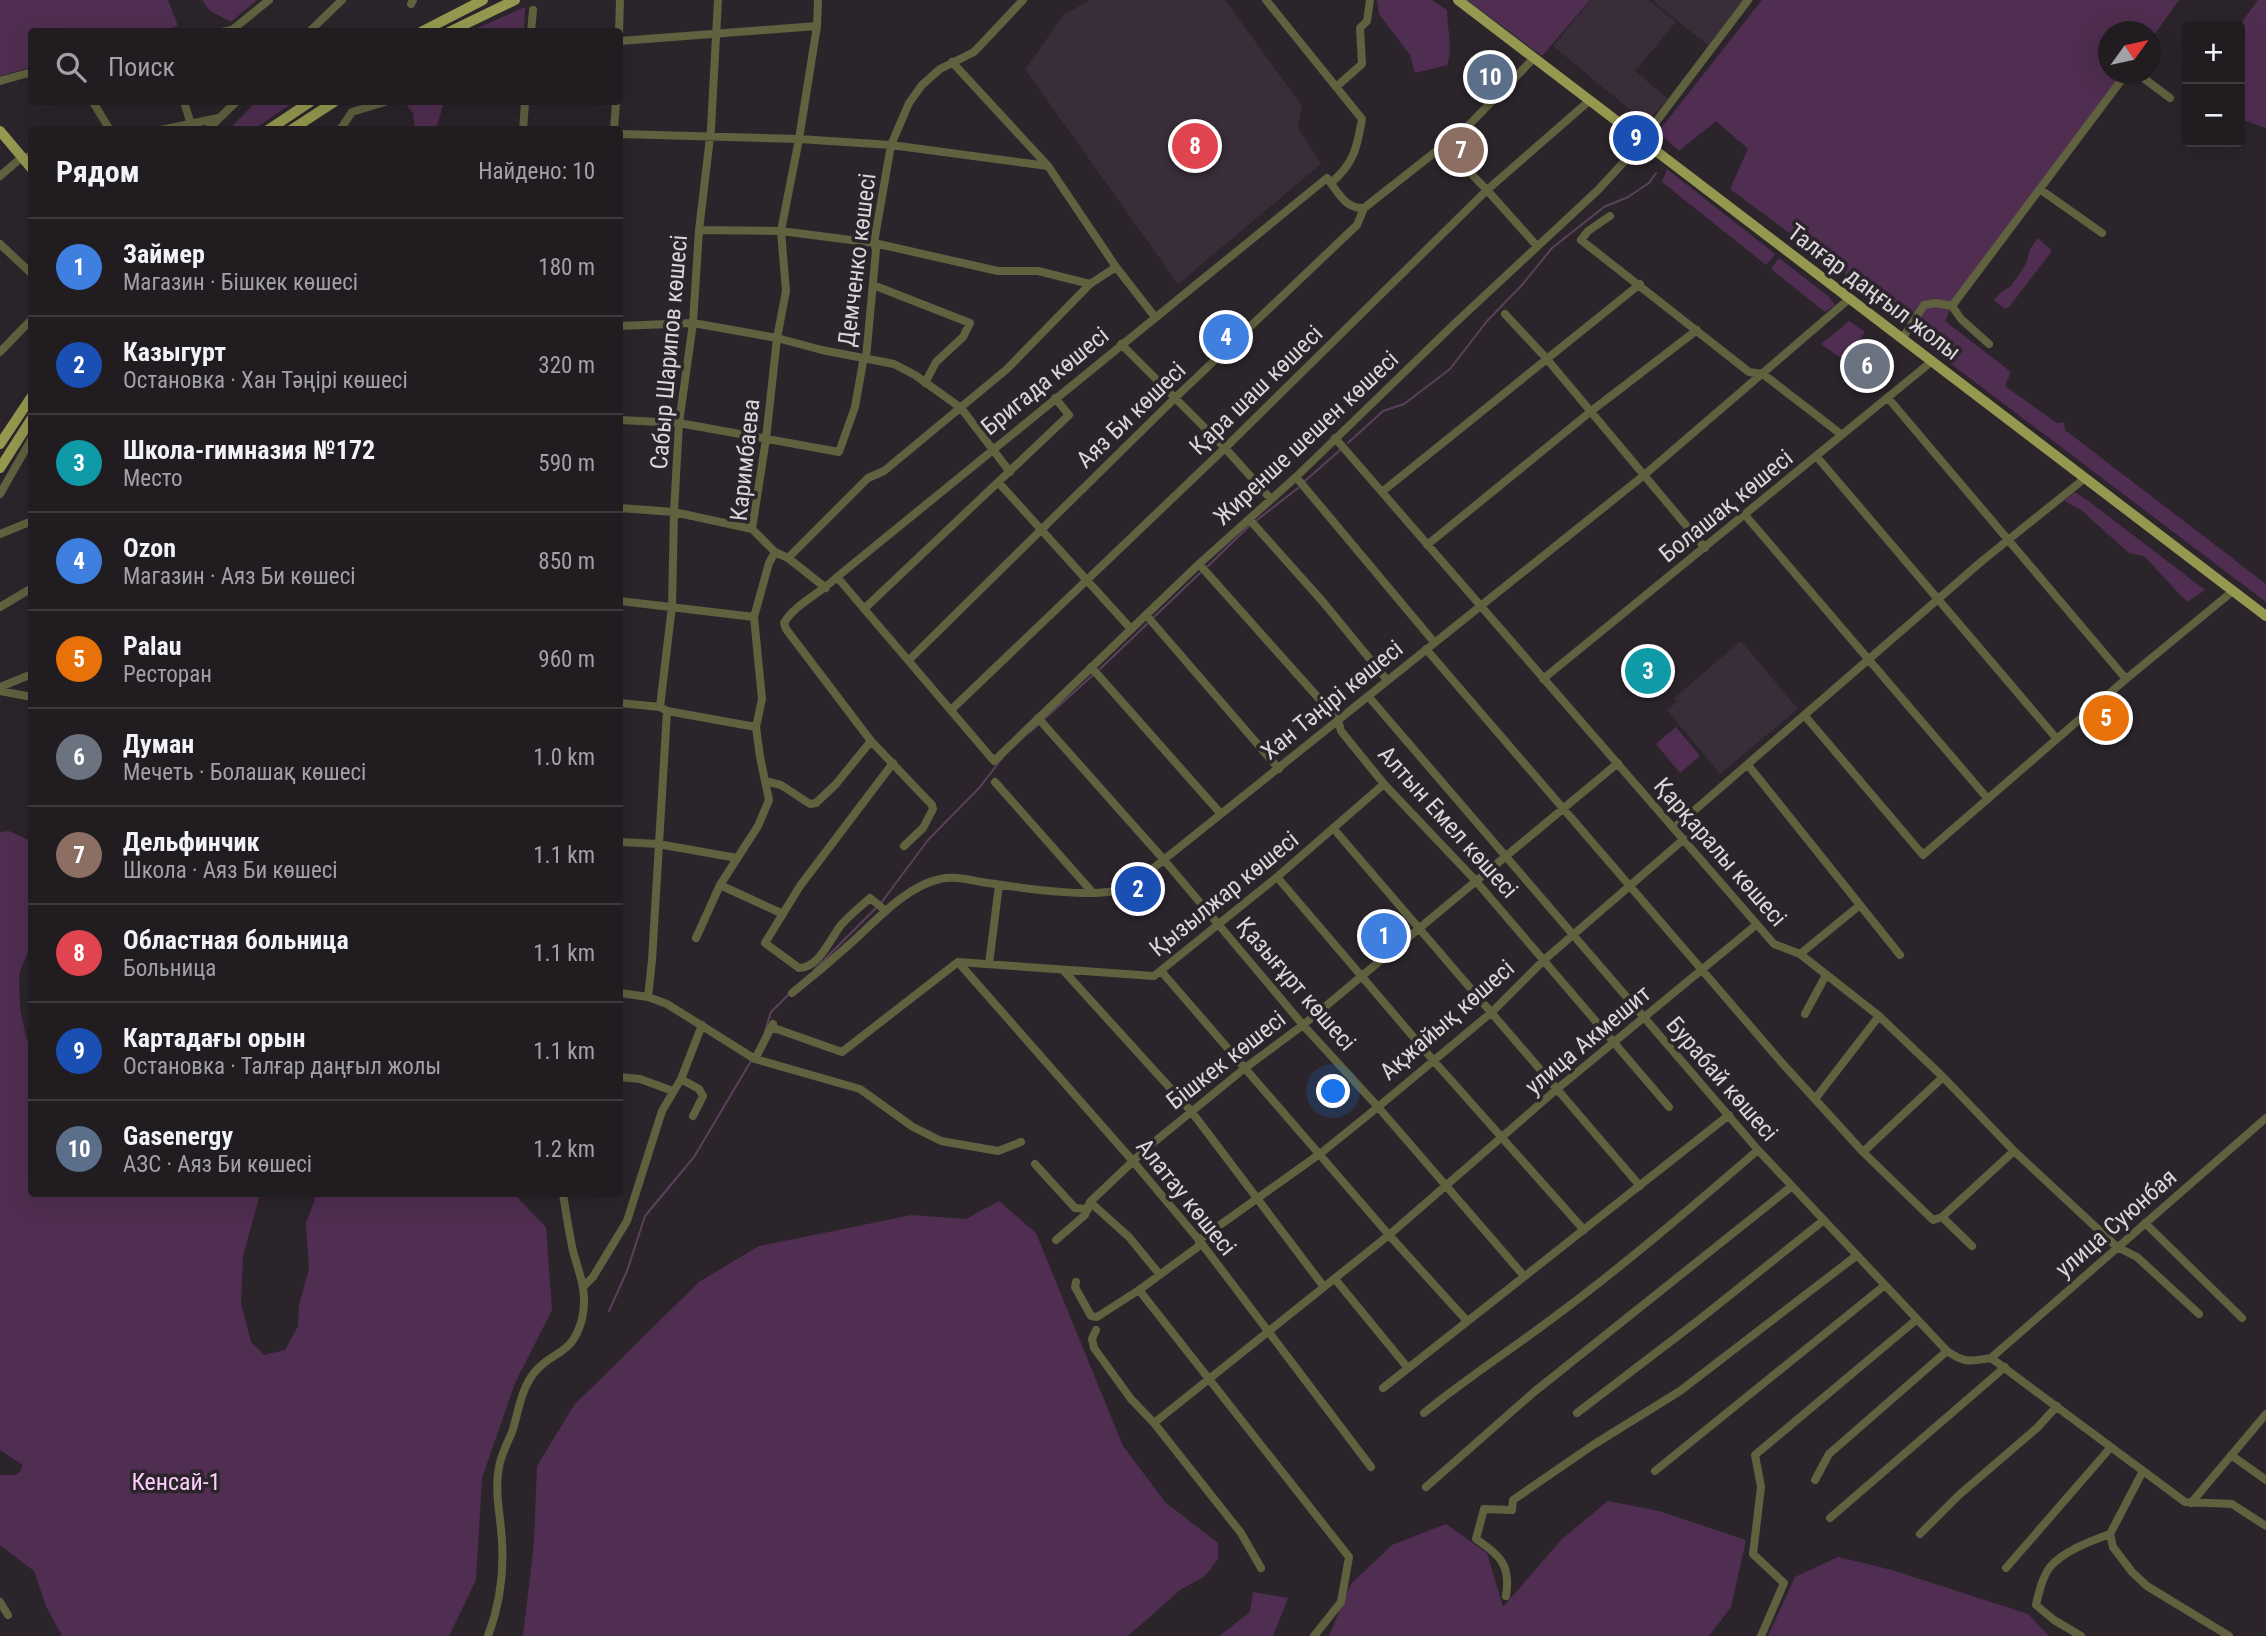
<!DOCTYPE html>
<html lang="ru">
<head>
<meta charset="utf-8">
<style>
  body { margin:0; font-family:"Roboto Condensed",sans-serif; background:#2d292d; color:#f1f3f6 }
  .controls { position:absolute; right:21px; top:21px; display:grid; overflow:hidden; border-radius:7px; box-shadow:0 7px 28px #0002 }
  .controls button { width:63px; height:63px; display:grid; place-items:center; padding:0; border:0; border-bottom:2px solid #3d3a3e; background:#201c20; color:#f1f3f6; font:35px sans-serif }
  .compass { position:absolute; left:2098px; top:21px; width:63px; height:63px; border-radius:50%; background:#201c20; box-shadow:0 7px 28px #0002; rotate:57deg }
  .you { position:absolute; left:1334px; top:1092px; width:24px; height:24px; margin:-18px; border:5px solid #fff; border-radius:50%; background:#1a73e8; box-shadow:0 0 0 10px #1a73e833 }
  .badge { display:grid; place-items:center; width:46px; height:46px; border-radius:50%; background:#8c9099; color:#fff; font-size:23px; font-weight:700 }
  .pin { position:absolute; translate:-50% -50%; border:4px solid #fff; box-shadow:0 2px 7px #0006 }
  .list { margin:0; padding:0; list-style:none }
  h2 { display:flex; justify-content:space-between; align-items:center; height:91px; margin:0; padding:0 28px; font-size:30px }
  h2 small { font-size:23px; font-weight:400; color:#a2a1a5 }
  .list li { display:grid; grid-template-columns:46px 1fr auto; gap:21px; align-items:center; box-sizing:border-box; height:98px; padding:0 28px; border-top:2px solid #3d3a3e }
  .list b { display:block; font-size:26px; white-space:nowrap }
  .list p { margin:0; font-size:23px; white-space:nowrap; color:#a2a1a5 }
  .list em { font-size:23px; font-style:normal; color:#a2a1a5 }
  .icon { flex:none; width:38px; height:38px; fill:none; stroke:currentColor; stroke-width:2; stroke-linecap:round; stroke-linejoin:round }
  .map { position:relative; flex:none; width:2266px; height:1636px; overflow:hidden }
  .search { position:absolute; background:#201c20; box-shadow:0 7px 28px #0002; left:28px; top:28px; width:595px; height:77px; display:flex; align-items:center; gap:18px; box-sizing:border-box; padding:0 24px; border-radius:7px; color:#a2a1a5; font-size:26px }
  .panel { position:absolute; background:#201c20; box-shadow:0 7px 28px #0002; left:28px; top:126px; width:595px; height:1071px; border-radius:7px }
  .map>svg:first-child { display:block }
</style>
</head>
<body>
<div class="map">
<svg width="2266" height="1636" viewBox="0 0 2266 1636">
  <rect width="100%" height="100%" fill="#2b252b"/>
  <path fill="#382d38" d="M 1090,0 L 1225,0 L 1302,106 L 1298,128 L 1321,164 L 1178,284 L 1025,69 L 1064,15 Z
    M 1591,0 L 1648,0 L 1676,22 L 1635,71 L 1668,99 L 1646,123 L 1553,46 Z
    M 1652,0 L 1743,0 L 1709,46 Z
    M 1741,641 L 1798,709 L 1720,774 L 1667,710 L 1677,702 L 1674,698 Z"/>
  <path fill="#502e51" d="M 0,0 L 168,0 L 178,26 L 157,32 L 32,32 L 31,67 L 0,76 Z
    M 202,0 L 257,0 L 231,22 L 210,11 Z
    M 1377,0 L 1432,0 L 1447,10 C 1447,27 1453,49 1447,65 L 1415,73 L 1410,55 L 1379,14 Z
    M 1467,0 L 1590,0 L 1542,56 Z
    M 1762,0 L 2179,0 L 2151,39 L 2150,32 L 2108,32 L 2108,74 L 2126,74 L 1952,306 L 1945,321 L 2011,372 L 2005,386 L 2057,423 L 2064,422 L 2065,430 L 2266,584 L 2266,602 L 1926,345 L 1932,338 L 1730,189 L 1748,149 L 1716,121 L 1679,151 L 1658,132 Z
    M 2258,0 L 2266,0 L 2266,128 L 2240,119 L 2239,26 Z
    M 525,7 L 524,31 L 473,30 Z
    M 256,102 L 294,102 L 254,129 L 229,129 Z
    M 404,102 L 444,102 L 437,126 L 431,129 L 415,129 L 413,113 Z
    M 1667,169 L 1775,254 L 1766,265 L 1662,182 Z
    M 2038,238 L 2052,251 L 2009,307 L 2005,309 L 1994,300 L 2001,292 L 2011,286 L 2026,264 L 2030,249 Z
    M 1779,258 L 1828,296 L 1835,305 L 1825,312 L 1771,269 Z
    M 1849,321 L 1865,332 L 1845,361 L 1821,344 Z
    M 2075,492 L 2091,503 L 2205,590 L 2187,602 L 2144,556 L 2129,553 L 2081,510 L 2064,501 Z
    M 1676,727 L 1700,756 L 1680,773 L 1656,744 Z
    M 9,831 L 31,841 L 31,944 L 19,974 L 20,1007 L 26,1037 L 31,1049 L 32,1194 L 260,1194 L 243,1256 L 241,1303 L 251,1342 L 264,1355 L 285,1350 L 298,1326 L 299,1305 L 309,1269 L 306,1223 L 317,1194 L 514,1194 L 546,1227 L 552,1310 L 515,1383 L 482,1478 L 476,1580 L 449,1636 L 62,1636 L 46,1606 L 34,1571 L 0,1545 L 0,1475 L 15,1475 L 20,1472 L 23,1465 L 0,1450 L 0,832 Z
    M 999,1201 L 1036,1233 L 1123,1446 L 1165,1502 L 1218,1543 L 1218,1559 L 1205,1576 L 1180,1590 L 1128,1636 L 523,1636 L 534,1543 L 537,1466 L 574,1405 L 699,1282 L 759,1246 L 912,1215 L 966,1219 Z
    M 1608,1501 L 1659,1511 L 1746,1540 L 1731,1607 L 1709,1636 L 1329,1636 L 1351,1584 L 1392,1545 L 1446,1524 L 1487,1553 L 1503,1607 L 1561,1540 Z
    M 1838,1557 L 1892,1570 L 2028,1614 L 2049,1636 L 1768,1636 L 1795,1577 Z
    M 1253,1592 L 1288,1598 L 1273,1636 L 1219,1636 L 1250,1612 Z"/>
  <g fill="none" stroke-linecap="round" stroke-linejoin="round">
    <path stroke="#5b405c" stroke-width="2" d="M 1348,443 L 1383,411 L 1404,404 L 1450,369 L 1487,321 L 1522,285 L 1552,248 L 1604,207 L 1628,197 L 1649,183 L 1656,173
      M 1305,481 L 1340,450
      M 1257,520 L 1298,488
      M 1208,566 L 1249,526
      M 1154,617 L 1200,573
      M 1100,669 L 1147,624
      M 1043,720 L 1093,675
      M 1030,732 L 1039,724
      M 881,903 L 928,840 L 980,787 L 1003,757
      M 814,970 L 877,907
      M 765,1031 L 771,1012 L 790,993
      M 609,1311 L 627,1271 L 645,1216 L 694,1157 L 751,1061"/>
    <path stroke="#5f613f" stroke-width="8" d="M 1266,0 L 1362,119 C 1357,148 1354,163 1331,183
      M 411,4 L 413,0
      M 221,32 L 232,30 L 269,0
      M 309,32 L 342,0
      M 531,32 L 533,10
      M 619,32 L 620,0
      M 620,41 L 817,26
      M 952,62 L 1048,166 L 1116,267 L 1155,317
      M 2138,74 L 2170,98
      M 0,81 L 32,72
      M 1336,87 L 1362,64 L 1360,28 L 1367,21 L 1370,0
      M 93,102 L 110,130
      M 184,102 L 191,124 L 199,130
      M 161,130 L 218,118
      M 207,130 L 236,102
      M 340,130 L 352,112 L 385,102
      M 523,130 L 525,102
      M 614,130 L 616,102
      M 620,134 L 799,139 L 891,145 L 1048,166
      M 1444,146 L 1487,190 L 1537,246
      M 0,176 L 21,158 L 32,156
      M 2041,190 L 2102,233
      M 1610,216 L 1588,231 L 1581,240 L 1749,372 L 1763,374 L 1842,435
      M 699,230 L 781,231 L 874,243 L 998,271 L 1038,271 L 1090,284
      M 0,244 L 32,274
      M 873,285 L 970,323 L 963,337 L 936,362 L 925,383
      M 1505,314 L 1546,358 L 1705,548
      M 620,326 L 693,323 L 777,338 L 822,350 L 894,364 L 915,375 L 961,408 L 1010,472
      M 1902,339 L 1924,305 L 1936,303 L 1952,306
      M 1121,344 L 1225,448 L 1271,499
      M 1989,344 L 1961,319 L 1952,306 L 2126,74
      M 0,352 L 32,319
      M 1888,398 L 2126,679
      M 620,420 L 679,423 L 839,452 L 855,407 L 863,362 L 866,358 L 876,250 L 874,243 L 891,145 L 909,103 L 922,85 L 940,69 L 974,52 L 1023,0
      M 1335,438 L 1774,944 L 1800,954 L 1879,1016 L 1943,1077 L 2014,1151 L 2117,1247 L 2137,1257 L 2199,1314
      M 1817,457 L 2057,739
      M 1296,477 L 1434,642
      M 999,483 L 1131,629
      M 1383,491 L 1640,284
      M 0,494 L 32,438
      M 620,508 L 674,512 L 752,529
      M 1745,515 L 1988,799
      M 1249,519 L 1323,602 L 1387,680
      M 752,529 L 766,439 L 777,338 L 786,291 L 781,231 L 799,139 L 817,26 L 818,0
      M 752,529 L 775,552 L 788,558 L 868,478 L 884,471 L 1007,369 L 1090,284 L 1116,267
      M 0,534 L 32,521
      M 1427,545 L 1590,412 L 1697,330
      M 788,558 L 826,588
      M 1199,564 L 1338,720 L 1341,731 L 1384,784 L 1475,880 L 1669,1107
      M 837,577 L 994,761 L 1199,564 L 1296,477 L 1452,326 L 1598,190 L 1634,151 L 1748,0
      M 620,601 L 754,617
      M 0,607 L 32,588
      M 864,609 L 1069,415 L 1055,398
      M 1146,615 L 1279,769
      M 1426,649 L 1782,1063 L 1863,1152 L 1933,1220 L 1942,1217 L 1972,1246
      M 909,660 L 1175,398 L 1357,225 L 1364,208 L 1467,127 L 1534,58
      M 1091,667 L 1221,814
      M 1543,679 L 1931,362
      M 0,687 L 32,674
      M 0,691 L 32,697
      M 1368,696 L 1758,1150 L 1947,1351 C 1966,1364 1970,1361 1991,1358 L 2266,1118
      M 620,703 L 660,707 L 667,711 L 756,727
      M 660,707 L 672,606 L 674,512 L 679,423 L 693,323 L 699,230 L 711,129 L 718,0
      M 952,709 L 1225,448 L 1487,190 L 1589,101
      M 1805,716 L 1923,855 L 2126,679 L 2233,591
      M 1038,718 L 1165,861 L 1303,1025 L 1378,1107 L 1524,1276
      M 1748,765 L 1900,955
      M 765,781 L 781,785 L 810,804 L 816,803 L 836,784 L 871,741
      M 995,782 L 1093,893
      M 1333,828 L 1640,1186
      M 1674,828 L 1982,561 L 2084,479
      M 620,842 L 658,844 L 737,858
      M 904,846 L 923,828 L 933,809 L 932,805 L 871,741 L 786,629 L 784,623 C 795,604 821,593 837,577 L 1327,178 C 1338,192 1345,209 1364,208
      M 1277,877 L 1433,1060 L 1584,1230
      M 720,885 L 783,914
      M 886,911 L 870,898 C 861,906 850,915 841,925 C 830,939 819,968 799,968 L 765,943 L 800,886 L 893,763
      M 696,938 L 720,885 L 758,826 L 769,800 L 760,757 L 756,727 L 762,699 L 754,617 L 769,563 L 775,552
      M 1800,954 L 1860,905
      M 958,962 L 1132,1160 L 1199,1240 L 1371,1467
      M 989,964 L 999,885
      M 1063,970 L 1191,1111 L 1324,1287
      M 1161,971 L 1389,1235 L 1467,1321
      M 620,993 L 648,997 L 667,1004 L 755,1059 L 860,1089 L 913,1127 L 941,1141 L 998,1151 L 1021,1142
      M 792,993 C 812,977 831,961 850,944 C 875,922 906,886 940,879 C 955,875 973,881 988,883 C 1021,888 1104,901 1131,886 L 1643,476 L 1849,299
      M 648,997 L 652,960 L 667,711
      M 1805,1014 L 1826,975
      M 771,1027 L 842,1052 L 958,962 L 1154,976 L 1277,877 L 1384,784
      M 755,1059 L 773,1024
      M 620,1077 L 640,1079 L 673,1091
      M 681,1079 L 699,1089 L 703,1096 L 693,1116
      M 1815,1099 L 1879,1016
      M 1863,1152 L 1943,1077
      M 1035,1164 L 1075,1208 L 1088,1209
      M 1090,1202 L 1129,1237 L 1160,1275
      M 1942,1217 L 2014,1151
      M 2145,1223 L 2242,1318
      M 1056,1240 L 1085,1215 L 1090,1202 L 1148,1147 L 1245,1068 L 1303,1025 L 1618,763
      M 1335,1279 L 1407,1367
      M 1076,1282 L 1075,1287 L 1091,1316 L 1097,1317 L 1139,1290 L 1199,1246 L 1199,1240 L 1321,1153 L 1378,1107 L 1492,1012 L 1544,960 L 1684,839
      M 585,1285 L 593,1277 L 627,1221 L 662,1111 L 681,1079 L 702,1025
      M 1139,1290 L 1349,1557 L 1341,1602 L 1314,1636
      M 1096,1330 L 1092,1339 L 1094,1348 L 1131,1399 L 1154,1423 L 1241,1533 L 1261,1568
      M 1991,1358 L 2185,1502 L 2232,1504 L 2266,1526
      M 1383,1388 L 1729,1115
      M 1424,1413 C 1468,1377 1515,1347 1561,1312 C 1629,1261 1693,1206 1758,1150
      M 1577,1413 L 1700,1319 L 1824,1220
      M 1154,1423 L 1389,1235 L 1557,1089 L 1756,925
      M 2231,1455 L 2266,1480
      M 1655,1471 L 1885,1285
      M 2143,1471 L 2110,1534 L 2113,1547 L 2132,1572 L 2147,1586 L 2229,1636
      M 1815,1480 L 1829,1454 L 1947,1351
      M 1426,1487 L 1534,1392 L 1792,1186
      M 2191,1503 L 2266,1414
      M 1830,1518 L 2005,1367
      M 1920,1534 L 1959,1495 L 2037,1428 L 2057,1406
      M 2006,1568 L 2111,1447
      M 1506,1596 C 1511,1565 1500,1555 1476,1539 L 1484,1509 L 1512,1510 L 1513,1500 L 1593,1445 L 1680,1391 L 1856,1256
      M 0,1602 L 8,1615
      M 488,1636 C 499,1607 504,1573 502,1542 C 501,1517 494,1491 499,1467 C 501,1455 507,1444 512,1432 C 519,1411 520,1391 534,1373 C 552,1350 572,1357 582,1319 C 588,1293 580,1276 573,1251 C 569,1232 566,1213 563,1194
      M 1761,1636 L 1784,1583 L 1753,1554 L 1761,1487 L 1755,1455 L 1916,1320
      M 2081,1636 L 2054,1620 L 2036,1605 C 2039,1592 2042,1578 2050,1567 C 2063,1551 2091,1541 2110,1534"/>
    <path stroke="#959950" stroke-width="10" d="M 1458,0 L 2266,616
      M 421,32 L 483,0
      M 449,32 L 515,0
      M 268,130 L 310,102
      M 291,130 L 334,102
      M 0,131 L 32,169
      M 0,444 L 32,396
      M 0,468 L 32,418"/>
  </g>
  <g text-anchor="middle" stroke-width="7" stroke-linejoin="round" paint-order="stroke">
    <g font-size="24" fill="#d9d6d9" stroke="#2b252b">
      <text transform="translate(857 260) rotate(-83)" y="8">Демченко көшесі</text>
      <text transform="translate(1874 292) rotate(37)" y="8">Талғар даңғыл жолы</text>
      <text transform="translate(669 352) rotate(-85)" y="8">Сабыр Шарипов көшесі</text>
      <text transform="translate(1045 381) rotate(-39)" y="8">Бригада көшесі</text>
      <text transform="translate(1256 390) rotate(-44)" y="8">Қара шаш көшесі</text>
      <text transform="translate(1131 415) rotate(-44)" y="8">Аяз Би көшесі</text>
      <text transform="translate(1306 438) rotate(-43)" y="8">Жиренше шешен көшесі</text>
      <text transform="translate(745 460) rotate(-84)" y="8">Каримбаева</text>
      <text transform="translate(1726 506) rotate(-39)" y="8">Болашақ көшесі</text>
      <text transform="translate(1332 700) rotate(-39)" y="8">Хан Тәңірі көшесі</text>
      <text transform="translate(1448 822) rotate(48)" y="8">Алтын Емел көшесі</text>
      <text transform="translate(1720 852) rotate(49)" y="8">Қарқаралы көшесі</text>
      <text transform="translate(1224 894) rotate(-39)" y="8">Қызылжар көшесі</text>
      <text transform="translate(1296 984) rotate(49)" y="8">Қазығұрт көшесі</text>
      <text transform="translate(1447 1020) rotate(-41)" y="8">Ақжайық көшесі</text>
      <text transform="translate(1588 1040) rotate(-40)" y="8">улица Акмешит</text>
      <text transform="translate(1226 1060) rotate(-38)" y="8">Бішкек көшесі</text>
      <text transform="translate(1722 1079) rotate(49)" y="8">Бурабай көшесі</text>
      <text transform="translate(1186 1197) rotate(51)" y="8">Алатау көшесі</text>
      <text transform="translate(2116 1223) rotate(-41)" y="8">улица Суюнбая</text>
    </g>
    <g font-size="24" fill="#fecdff" stroke="#2b252b">
      <text x="176" y="1490">Кенсай-1</text>
    </g>
  </g>
</svg>
<div class="controls">
<button>+</button>
<button>−</button>
</div>
<svg class="compass" viewBox="-18 -18 36 36"><path d="M0-13l5 13h-10z" fill="#e53935"/><path d="M0 13l5-13h-10z" fill="#a2a1a5"/></svg>
<div class="you"></div>
<div class="pin badge" style="left:1384px;top:936px;background:#3f7fe0">1</div>
<div class="pin badge" style="left:1138px;top:889px;background:#1a4fb4">2</div>
<div class="pin badge" style="left:1648px;top:671px;background:#0f9aa8">3</div>
<div class="pin badge" style="left:1226px;top:337px;background:#3f7fe0">4</div>
<div class="pin badge" style="left:2106px;top:718px;background:#e8710a">5</div>
<div class="pin badge" style="left:1867px;top:366px;background:#6b7280">6</div>
<div class="pin badge" style="left:1461px;top:150px;background:#8d6e63">7</div>
<div class="pin badge" style="left:1195px;top:146px;background:#e0444e">8</div>
<div class="pin badge" style="left:1636px;top:138px;background:#1a4fb4">9</div>
<div class="pin badge" style="left:1490px;top:77px;background:#5c6f8a">10</div>
<div class="search"><svg class="icon" aria-label="search" viewBox="0 0 24 24"><circle cx="10" cy="10" r="6"/><path d="M15 15l6 6"/></svg>Поиск</div>
<section class="panel">
<h2>Рядом<small>Найдено: 10</small></h2>
<ul class="list">
<li><span class="badge" style="background:#3f7fe0">1</span><div><b>Займер</b><p>Магазин · Бішкек көшесі</p></div><em>180 m</em></li>
<li><span class="badge" style="background:#1a4fb4">2</span><div><b>Казыгурт</b><p>Остановка · Хан Тәңірі көшесі</p></div><em>320 m</em></li>
<li><span class="badge" style="background:#0f9aa8">3</span><div><b>Школа-гимназия №172</b><p>Место</p></div><em>590 m</em></li>
<li><span class="badge" style="background:#3f7fe0">4</span><div><b>Ozon</b><p>Магазин · Аяз Би көшесі</p></div><em>850 m</em></li>
<li><span class="badge" style="background:#e8710a">5</span><div><b>Palau</b><p>Ресторан</p></div><em>960 m</em></li>
<li><span class="badge" style="background:#6b7280">6</span><div><b>Думан</b><p>Мечеть · Болашақ көшесі</p></div><em>1.0 km</em></li>
<li><span class="badge" style="background:#8d6e63">7</span><div><b>Дельфинчик</b><p>Школа · Аяз Би көшесі</p></div><em>1.1 km</em></li>
<li><span class="badge" style="background:#e0444e">8</span><div><b>Областная больница</b><p>Больница</p></div><em>1.1 km</em></li>
<li><span class="badge" style="background:#1a4fb4">9</span><div><b>Картадағы орын</b><p>Остановка · Талғар даңғыл жолы</p></div><em>1.1 km</em></li>
<li><span class="badge" style="background:#5c6f8a">10</span><div><b>Gasenergy</b><p>АЗС · Аяз Би көшесі</p></div><em>1.2 km</em></li>
</ul>
</section>
</div>
</body>
</html>
